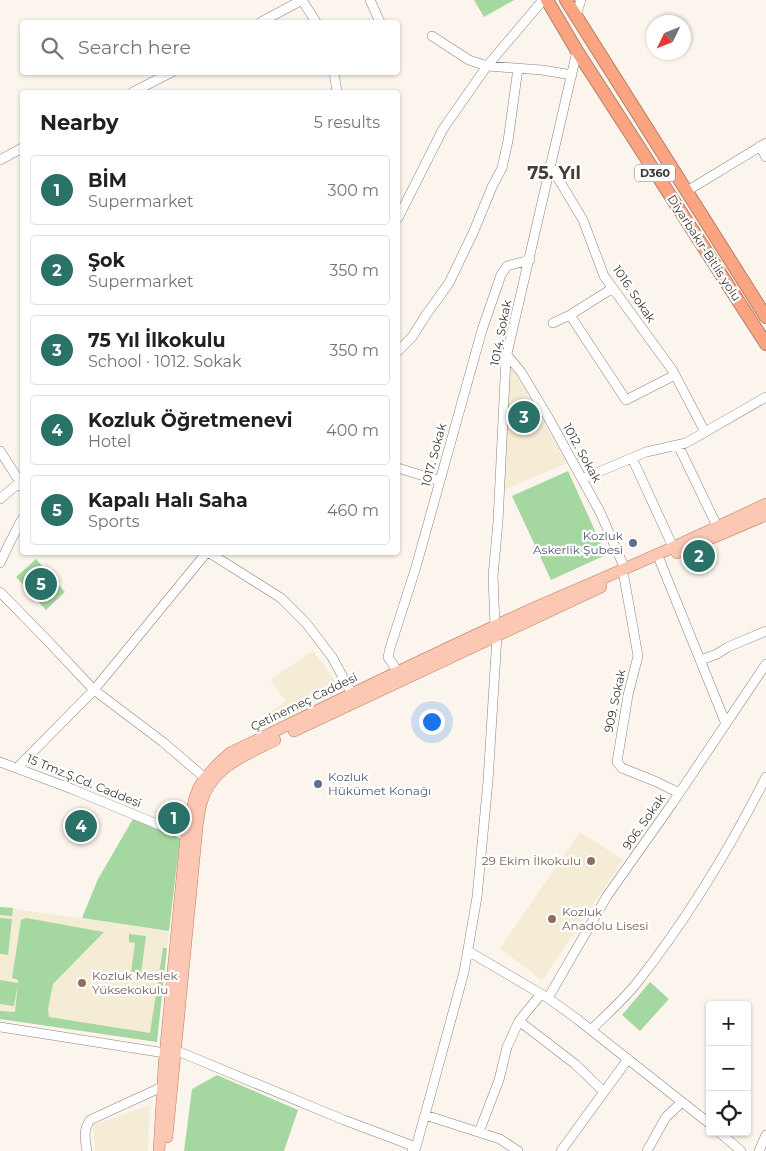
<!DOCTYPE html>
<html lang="en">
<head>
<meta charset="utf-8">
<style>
  body { margin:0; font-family:Montserrat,sans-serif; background:#f6f6f6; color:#202124 }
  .controls { position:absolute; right:15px; bottom:15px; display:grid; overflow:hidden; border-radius:5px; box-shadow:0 1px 4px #0004 }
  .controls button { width:45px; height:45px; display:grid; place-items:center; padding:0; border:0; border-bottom:1px solid #e0e0e0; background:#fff; color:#202124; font:25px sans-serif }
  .compass { position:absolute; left:646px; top:15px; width:45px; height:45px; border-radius:50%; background:#fff; box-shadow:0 1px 4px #0004; rotate:227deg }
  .you { position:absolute; left:431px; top:721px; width:18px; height:18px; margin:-12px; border:4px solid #fff; border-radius:50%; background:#1a73e8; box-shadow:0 0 0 8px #1a73e833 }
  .badge { display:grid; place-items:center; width:32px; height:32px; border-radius:50%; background:#2a7168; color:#fff; font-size:16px; font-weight:700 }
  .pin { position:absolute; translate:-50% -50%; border:2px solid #fff; box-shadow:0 1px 5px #0006 }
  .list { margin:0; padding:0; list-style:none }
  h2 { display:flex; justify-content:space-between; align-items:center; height:65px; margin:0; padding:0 20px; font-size:21px }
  h2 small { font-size:16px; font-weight:400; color:#757577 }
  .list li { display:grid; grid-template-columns:32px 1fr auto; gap:15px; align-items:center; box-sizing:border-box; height:70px; margin:0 10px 10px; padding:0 10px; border:1px solid #e0e0e0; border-radius:5px }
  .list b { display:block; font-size:19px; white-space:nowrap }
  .list p { margin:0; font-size:16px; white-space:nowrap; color:#757577 }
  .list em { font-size:16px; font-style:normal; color:#757577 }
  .icon { flex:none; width:28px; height:28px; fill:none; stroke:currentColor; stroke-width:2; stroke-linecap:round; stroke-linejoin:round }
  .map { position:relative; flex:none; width:766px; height:1151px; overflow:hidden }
  .search { position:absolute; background:#fff; box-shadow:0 1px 4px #0004; left:20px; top:20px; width:380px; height:55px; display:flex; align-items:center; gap:12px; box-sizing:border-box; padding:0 18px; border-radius:5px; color:#757577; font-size:19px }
  .panel { position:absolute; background:#fff; box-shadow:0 1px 4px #0004; left:20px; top:90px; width:380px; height:465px; border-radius:5px }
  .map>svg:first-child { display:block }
</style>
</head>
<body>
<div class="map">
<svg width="766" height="1151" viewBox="0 0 766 1151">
  <rect width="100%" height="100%" fill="#fcf5ed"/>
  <path fill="#f5ecd6" d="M 512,368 L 567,463 L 506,489 L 504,487 L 509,370 Z
    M 313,650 L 342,691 L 271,727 L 263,717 L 286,701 L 270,680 Z
    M 580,832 L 623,860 L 542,981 L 500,948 Z
    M 0,907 L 169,931 L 157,1042 L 0,1019 Z
    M 150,1105 L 148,1151 L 95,1151 L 93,1125 Z"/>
  <path fill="#a5d8a0" d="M 474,0 L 514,0 L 484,17 Z
    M 568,471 L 606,555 L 551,580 L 512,496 Z
    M 36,559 L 65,592 L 46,610 L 16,577 Z
    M 133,819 L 180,838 L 169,931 L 82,918 L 98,879 Z
    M 0,907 L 13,908 L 12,916 L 0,915 Z
    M 0,918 L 12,919 L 8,955 L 0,954 Z
    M 26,918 L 104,932 L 53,984 L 48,1009 L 49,1017 L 150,1033 L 163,948 L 167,948 L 157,1042 L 0,1019 L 0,1011 L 15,1012 L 18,983 L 14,1006 L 0,1004 L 0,980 L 18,983 L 18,980 L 12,978 L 21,920 Z
    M 129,934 L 146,936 L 141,974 L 131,972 L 135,943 L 129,942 Z
    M 650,982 L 669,999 L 640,1031 L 622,1015 Z
    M 217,1075 L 298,1110 L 284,1151 L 184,1151 L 192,1089 Z"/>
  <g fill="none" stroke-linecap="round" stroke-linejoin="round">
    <g stroke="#8a847c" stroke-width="10">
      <path id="minor" d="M 302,0 L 316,22
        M 370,0 L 380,22
        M 576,15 L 581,0
        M 261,22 L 302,0
        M 432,36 L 469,60 L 487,66 L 542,70 L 572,75
        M 334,72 L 337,92
        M 133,92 L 172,72
        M 760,146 L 766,157
        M 0,160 L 22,148
        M 550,165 L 583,220 L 604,276 L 673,371 L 705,432
        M 687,191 L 766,143
        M 398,218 L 443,129 L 487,66 L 543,0
        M 570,315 L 626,400 L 675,375
        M 553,323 L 570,315 L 613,288
        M 398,351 L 412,337 L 426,315 L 449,283 L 473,233 L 492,187 L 502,168 L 508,141 L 518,68
        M 507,355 L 521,372 L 548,417 L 600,512 L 625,569
        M 678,445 L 717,526
        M 0,451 L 20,482
        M 632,458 L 673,547
        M 398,468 L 440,481
        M 582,479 L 646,452 L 686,443 L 766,397
        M 0,499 L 20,482 L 22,487
        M 208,552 L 281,598 L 306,623 L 332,657 L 352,694
        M 660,561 L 726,724
        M 0,563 L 9,544 L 22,519
        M 624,577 L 638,656 L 628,695 L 617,762 L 622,768 L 657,782 L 679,793
        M 0,592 L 45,638 L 94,690 L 163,742 L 205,778
        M 495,626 L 493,576 L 498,522 L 506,358 L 577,51
        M 701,660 L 717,654 L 728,647 L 766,631
        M 398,672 L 388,657 L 390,648 L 416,567 L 482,330 L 501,275 L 507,266 L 530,260
        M 0,762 L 72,789 L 186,836
        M 17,768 L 94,690 L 207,552
        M 468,951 L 548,998 L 577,1019 L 710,1124
        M 548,998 L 607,896 L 672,804 L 766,664
        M 519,1021 L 575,1064 L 604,1092
        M 0,1027 L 165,1053
        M 591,1030 C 606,1015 623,1000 636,984 C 686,921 730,848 766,777
        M 175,1050 L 344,1120 L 416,1147
        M 425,1115 L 500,1139 L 518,1151
        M 479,1132 L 499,1080 L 507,1047 L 519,1021 L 541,994
        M 719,1132 L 741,1151
        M 87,1151 C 85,1140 83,1130 90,1120 L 164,1086
        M 412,1151 L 416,1147 L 431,1093 L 464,972 L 477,897 L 488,781 L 497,636
        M 561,1151 L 628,1059
        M 647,1151 L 666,1117 L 682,1102
        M 759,1151 L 766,1135"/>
    </g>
    <g stroke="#b77f66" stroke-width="12">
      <path id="major" d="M 677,553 L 766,515
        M 294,731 L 601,587
        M 167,1137 L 197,828 C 198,820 199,812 201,804 C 211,767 244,756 275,740
        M 159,1151 L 164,1066 L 186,836 L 195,797 L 199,787 L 205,778 L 218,764 L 230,753 C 331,704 432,654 534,608 C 573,591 611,575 649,558 C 688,541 727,522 766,504"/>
    </g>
    <g stroke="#b77f66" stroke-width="14">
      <path id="highway" d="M 547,0 L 577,51 L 766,344
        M 566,0 L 766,317"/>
    </g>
    <use href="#minor" stroke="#fff" stroke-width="9"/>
    <use href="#major" stroke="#fcc8b3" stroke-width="11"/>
    <use href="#highway" stroke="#faa481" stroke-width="12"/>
  </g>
  <g fill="#5c6f8a" stroke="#fff" stroke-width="2">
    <circle cx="633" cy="543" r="5"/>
    <circle cx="318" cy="784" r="5"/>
  </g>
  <g fill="#8d6e63" stroke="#fff" stroke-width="2">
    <circle cx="591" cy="861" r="5"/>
    <circle cx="552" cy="919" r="5"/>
    <circle cx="82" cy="983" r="5"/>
  </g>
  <g text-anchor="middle" stroke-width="4.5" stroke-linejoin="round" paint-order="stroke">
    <rect fill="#fff" stroke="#767472" stroke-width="1" x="635" y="164.5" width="40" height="17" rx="4"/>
    <g font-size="11" font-weight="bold" fill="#3b3935">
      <text x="655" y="177">D360</text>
    </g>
    <g font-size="12" fill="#3b3935" stroke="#fff">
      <text transform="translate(704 248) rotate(57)" y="4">Diyarbakır-Bitlis yolu</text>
      <text transform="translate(634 294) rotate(56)" y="4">1016. Sokak</text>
      <text transform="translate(501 333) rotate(-79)" y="4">1014. Sokak</text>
      <text transform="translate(582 453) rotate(61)" y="4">1012. Sokak</text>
      <text transform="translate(434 455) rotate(-75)" y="4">1017. Sokak</text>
      <text transform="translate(615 701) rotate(-78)" y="4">909. Sokak</text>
      <text transform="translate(304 702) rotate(-26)" y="4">Çetinemeç Caddesi</text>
      <text transform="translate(84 781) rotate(22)" y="4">15 Tmz.Ş.Cd. Caddesi</text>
      <text transform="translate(644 822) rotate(-55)" y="4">906. Sokak</text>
    </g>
    <g font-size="12" fill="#4e5e75" stroke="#fff" text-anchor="end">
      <text x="623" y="540">Kozluk<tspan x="623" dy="14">Askerlik Şubesi</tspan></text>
      <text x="328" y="781" text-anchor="start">Kozluk<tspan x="328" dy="14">Hükümet Konağı</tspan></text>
    </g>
    <g font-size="12" fill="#785e54" stroke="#fff" text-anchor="start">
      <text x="581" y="865" text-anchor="end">29 Ekim İlkokulu</text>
      <text x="562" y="916">Kozluk<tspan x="562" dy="14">Anadolu Lisesi</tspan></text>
      <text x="92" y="980">Kozluk Meslek<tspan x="92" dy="14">Yüksekokulu</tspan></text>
    </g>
    <g font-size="18" font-weight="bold" fill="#443e37" stroke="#fff">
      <text x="554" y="179">75. Yıl</text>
    </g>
  </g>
</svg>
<div class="controls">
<button>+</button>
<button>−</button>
<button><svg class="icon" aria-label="locate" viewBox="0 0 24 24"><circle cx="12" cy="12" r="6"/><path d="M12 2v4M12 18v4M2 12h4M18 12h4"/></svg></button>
</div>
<svg class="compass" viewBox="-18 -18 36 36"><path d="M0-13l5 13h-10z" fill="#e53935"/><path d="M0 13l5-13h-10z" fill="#757577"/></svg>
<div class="you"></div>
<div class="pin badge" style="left:174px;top:818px">1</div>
<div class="pin badge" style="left:699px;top:556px">2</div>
<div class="pin badge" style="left:524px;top:417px">3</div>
<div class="pin badge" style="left:81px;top:826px">4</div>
<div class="pin badge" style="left:41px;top:584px">5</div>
<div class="search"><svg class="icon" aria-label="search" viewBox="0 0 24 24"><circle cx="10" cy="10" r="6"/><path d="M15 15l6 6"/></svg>Search here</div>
<section class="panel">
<h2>Nearby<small>5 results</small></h2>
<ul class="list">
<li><span class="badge">1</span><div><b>BİM</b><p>Supermarket</p></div><em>300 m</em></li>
<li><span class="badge">2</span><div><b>Şok</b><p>Supermarket</p></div><em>350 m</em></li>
<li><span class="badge">3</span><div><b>75 Yıl İlkokulu</b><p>School · 1012. Sokak</p></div><em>350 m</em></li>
<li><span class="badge">4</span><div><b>Kozluk Öğretmenevi</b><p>Hotel</p></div><em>400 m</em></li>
<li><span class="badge">5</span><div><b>Kapalı Halı Saha</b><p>Sports</p></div><em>460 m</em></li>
</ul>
</section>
</div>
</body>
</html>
